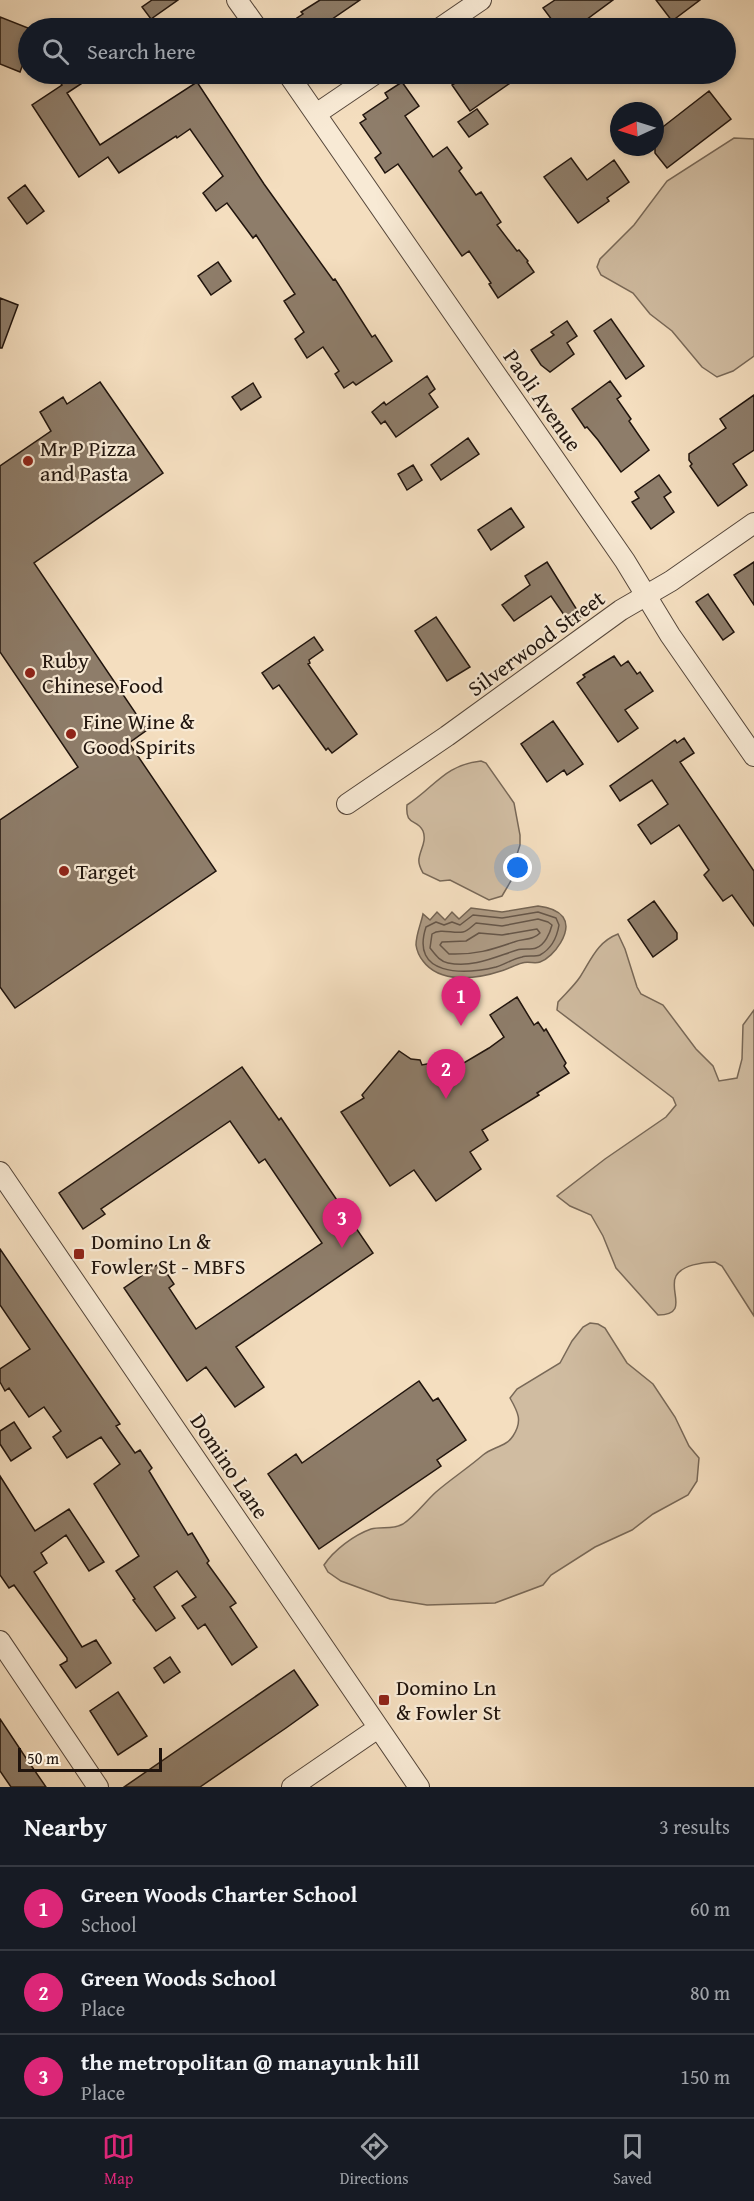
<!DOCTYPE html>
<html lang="en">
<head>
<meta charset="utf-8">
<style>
  body { margin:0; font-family:"Gentium Book Plus",serif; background:#242831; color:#f1f3f6 }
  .compass { position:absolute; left:610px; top:102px; width:54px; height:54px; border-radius:50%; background:#171b24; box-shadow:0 3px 9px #0003; rotate:266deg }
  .scale { position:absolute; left:18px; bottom:15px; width:144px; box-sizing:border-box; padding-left:6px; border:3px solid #20140d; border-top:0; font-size:16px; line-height:21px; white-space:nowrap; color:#20140d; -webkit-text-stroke:4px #f8ead5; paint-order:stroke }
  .you { position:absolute; left:518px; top:868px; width:21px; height:21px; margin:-15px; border:4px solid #fff; border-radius:50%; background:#1a73e8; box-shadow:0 0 0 9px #1a73e833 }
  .badge { display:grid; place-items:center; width:39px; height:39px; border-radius:50%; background:#db2777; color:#fff; font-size:20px; font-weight:700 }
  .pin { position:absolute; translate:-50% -50px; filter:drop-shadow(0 2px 3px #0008) }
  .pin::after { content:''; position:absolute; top:32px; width:21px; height:18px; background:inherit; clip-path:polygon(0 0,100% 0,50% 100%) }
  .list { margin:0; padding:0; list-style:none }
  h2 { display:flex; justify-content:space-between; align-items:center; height:78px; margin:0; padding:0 24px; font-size:26px }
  h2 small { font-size:20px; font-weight:400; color:#9ea1a6 }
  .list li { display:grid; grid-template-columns:39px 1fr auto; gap:18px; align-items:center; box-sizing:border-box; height:84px; padding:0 24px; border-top:2px solid #363941 }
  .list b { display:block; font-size:22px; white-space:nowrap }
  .list p { margin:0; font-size:20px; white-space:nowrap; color:#9ea1a6 }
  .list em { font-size:20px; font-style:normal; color:#9ea1a6 }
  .icon { flex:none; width:33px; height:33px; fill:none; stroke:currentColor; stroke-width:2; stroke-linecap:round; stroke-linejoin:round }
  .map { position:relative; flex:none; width:754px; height:1787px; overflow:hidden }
  .search { position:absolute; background:#171b24; box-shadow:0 3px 9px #0003; left:18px; right:18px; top:18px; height:66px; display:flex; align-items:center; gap:15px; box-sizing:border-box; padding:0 21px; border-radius:33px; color:#9ea1a6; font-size:22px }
  .sheet { height:330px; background:#171b24 }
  nav { display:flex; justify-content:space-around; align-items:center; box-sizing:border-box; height:84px; border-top:2px solid #363941; background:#171b24; font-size:16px; color:#9ea1a6 }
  nav a { display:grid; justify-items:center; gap:3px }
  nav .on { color:#db2777 }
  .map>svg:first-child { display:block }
</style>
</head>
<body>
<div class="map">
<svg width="754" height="1787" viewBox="0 0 754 1787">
  <rect width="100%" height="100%" fill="#f4debf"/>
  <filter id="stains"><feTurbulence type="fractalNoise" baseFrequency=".00333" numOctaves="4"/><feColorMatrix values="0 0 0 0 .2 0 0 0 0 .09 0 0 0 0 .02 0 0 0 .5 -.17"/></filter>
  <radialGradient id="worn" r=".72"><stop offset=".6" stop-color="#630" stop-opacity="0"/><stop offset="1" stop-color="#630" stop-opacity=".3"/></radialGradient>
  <path fill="#d0bca1" stroke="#786857" stroke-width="1.5" d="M 734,138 L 754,139 L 754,356 L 733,371 L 717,377 L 702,367 L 672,331 L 650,314 L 633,293 L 601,275 L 597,267 L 600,259 L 634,225 L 667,181 Z
    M 481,761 L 486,763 L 514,803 L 520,835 L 520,845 L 514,864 L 512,879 L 502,896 L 489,900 L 450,880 L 440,881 L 423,873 C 421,869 418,864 419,859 C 420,850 427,841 423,831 C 417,818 405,827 407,805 C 435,787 444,765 481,761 Z
    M 618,934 L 625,949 L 637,987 L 641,994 L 663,1005 L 696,1049 L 713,1066 L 719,1081 L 737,1078 L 742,1059 L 743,1025 L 754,1010 L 754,1316 L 722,1266 L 715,1262 C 703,1262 682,1265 676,1276 C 668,1290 690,1315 658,1315 L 616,1268 L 603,1236 L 591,1215 L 570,1206 L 557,1196 L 605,1159 L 666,1117 L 676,1105 L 673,1098 L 660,1088 L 557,1010 L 558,1002 C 565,994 574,986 580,977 C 591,960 597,942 618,934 Z
    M 590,1323 L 598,1324 L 605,1328 L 627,1363 L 653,1384 L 675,1417 L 689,1446 L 699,1458 L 697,1481 L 688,1495 L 653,1514 L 632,1530 L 595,1547 L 551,1575 L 543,1585 L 495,1603 L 427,1605 L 390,1599 L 341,1581 L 328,1572 L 324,1565 C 334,1550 354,1535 371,1529 C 381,1526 393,1530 403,1524 C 415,1516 425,1502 436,1492 C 451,1479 468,1468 483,1455 C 492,1447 506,1447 513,1436 C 523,1421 518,1412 510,1398 L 517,1389 L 560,1363 L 572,1341 L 583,1327 Z"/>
  <path fill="#ac9982" stroke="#746453" stroke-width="1.5" d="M 538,906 C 547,907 557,909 563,917 C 573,931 554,957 540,962 C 535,964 528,961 522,963 C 515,965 508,969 501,971 C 477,979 440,984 423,961 C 419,956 417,952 416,945 C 416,934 421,924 423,914 L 430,920 L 437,912 L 445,920 L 452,912 L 459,919 L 471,908 L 502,912 Z"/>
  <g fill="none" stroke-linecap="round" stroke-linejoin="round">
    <path stroke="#665648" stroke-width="1.5" d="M 538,912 L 556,918 L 559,925 C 557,937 551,949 540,955 C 535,957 527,955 522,957 C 513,959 505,964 496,967 C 463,975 410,976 426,927 L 436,922 L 444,925 L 452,922 L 460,925 L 473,915 L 502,918 Z
      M 538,919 L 548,922 L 552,925 C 550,933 545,945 536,948 C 531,950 523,948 517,950 C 495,957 473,968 448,963 C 439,961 435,954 430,948 L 432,934 C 441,928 453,934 463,932 C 468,931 472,926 476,923 L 502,926 Z
      M 537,929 L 540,933 C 532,941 523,938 514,942 C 491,950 475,955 449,954 L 440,945 L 442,942 L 466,941 L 479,933 L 502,935 Z"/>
  </g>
  <path fill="#8e7d6a" stroke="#20140d" stroke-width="1.5" d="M 152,0 L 178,0 L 151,19 L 142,7 Z
    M 320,0 L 360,0 L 319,28 L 304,28 L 297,18 L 303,14 L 301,12 Z
    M 555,0 L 613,0 L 575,28 L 558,28 L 543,8 Z
    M 656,0 L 700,0 L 672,21 Z
    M 0,17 L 28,28 L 28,50 L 20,72 L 0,64 Z
    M 54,74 L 96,74 L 67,93 L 100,145 L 197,82 L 264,184 L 333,280 L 335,279 L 372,337 L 375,335 L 392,361 L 356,385 L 353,382 L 344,388 L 335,374 L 339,371 L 323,347 L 307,358 L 295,339 L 304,332 L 284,301 L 295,294 L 256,235 L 253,238 L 227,203 L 216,211 L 203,193 L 223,176 L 190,129 L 177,138 L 176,136 L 119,173 L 108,157 L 79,177 L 32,105 L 62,85 Z
    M 469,74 L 523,74 L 470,111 L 452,85 Z
    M 402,82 L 419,106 L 405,116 L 433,157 L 447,147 L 462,168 L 459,171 L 476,195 L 481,192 L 501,222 L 497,225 L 517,251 L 519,250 L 528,261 L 527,262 L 534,272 L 498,298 L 489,284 L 491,283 L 469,251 L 462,256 L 398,164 L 385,173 L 375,158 L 381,153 L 360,123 L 366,119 L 363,115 L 388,98 L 385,93 Z
    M 709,91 L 731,119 L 667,168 L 655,153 L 655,133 Z
    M 477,109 L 488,124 L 469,137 L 458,122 Z
    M 571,158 L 587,180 L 614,160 L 629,182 L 607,198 L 609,201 L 578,223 L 544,177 Z
    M 25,185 L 44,211 L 27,224 L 8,198 Z
    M 218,262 L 231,281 L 211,295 L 198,276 Z
    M 0,298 L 18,305 L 2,348 L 0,348 Z
    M 611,319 L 644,366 L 626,379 L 594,331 Z
    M 567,321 L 577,336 L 567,343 L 574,354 L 550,372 L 541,365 L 531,350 L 554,335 L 551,332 Z
    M 427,376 L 435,389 L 429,394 L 438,407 L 396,437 L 385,421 L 381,424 L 372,412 L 384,402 L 386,405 Z
    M 610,381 L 621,396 L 617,399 L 631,419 L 629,421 L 649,450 L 621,472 L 598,440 L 587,427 L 585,428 L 572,409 Z
    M 100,382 L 163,473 L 34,563 L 147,730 L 129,743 L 216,871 L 15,1008 L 0,987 L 0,820 L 78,767 L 0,652 L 0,466 L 51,431 L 40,412 L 63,397 L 67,404 Z
    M 253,383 L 261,397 L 241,410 L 232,397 Z
    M 754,395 L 754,450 L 733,464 L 747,485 L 718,506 L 690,466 L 692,464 L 689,460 L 689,454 L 726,428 L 720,419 Z
    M 468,438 L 479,454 L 441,480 L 431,465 Z
    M 413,465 L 422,480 L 407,490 L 398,474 Z
    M 659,475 L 671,492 L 664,497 L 674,512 L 651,529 L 632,502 L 639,498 L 635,492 Z
    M 511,508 L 524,527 L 491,550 L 478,530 Z
    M 547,562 L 582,618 L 571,625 L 551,596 L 514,621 L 502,605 L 530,585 L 525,576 Z
    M 754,562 L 754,605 L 734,575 Z
    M 708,594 L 734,632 L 723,640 L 696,602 Z
    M 436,617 L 470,667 L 447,681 L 415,631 Z
    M 314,637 L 323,650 L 309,660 L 310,663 L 308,664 L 357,734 L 332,753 L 328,748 L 326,750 L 279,685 L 273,689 L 262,673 Z
    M 614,656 L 621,666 L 628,661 L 637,674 L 640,672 L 653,691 L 625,710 L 638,728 L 618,742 L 577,683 L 585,677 L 583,675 Z
    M 553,721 L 583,764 L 567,775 L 564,770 L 547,782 L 521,744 Z
    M 684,738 L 694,753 L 680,762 L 754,871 L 754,926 L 732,895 L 723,901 L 704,875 L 709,870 L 679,825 L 651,844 L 638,825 L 668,804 L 652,780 L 620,801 L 610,786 L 675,740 L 677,743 Z
    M 654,901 L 677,933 L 677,939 L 653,957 L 628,920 Z
    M 517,997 L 534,1025 L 538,1022 L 544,1031 L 546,1029 L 566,1063 L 564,1066 L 569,1073 L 537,1093 L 539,1095 L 482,1130 L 488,1140 L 470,1152 L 481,1169 L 436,1201 L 414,1170 L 390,1186 L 341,1112 L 364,1098 L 362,1095 L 399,1051 L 411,1059 L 420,1060 L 422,1065 L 432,1063 L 452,1070 L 489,1048 L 504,1037 L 490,1015 Z
    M 242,1067 L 279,1120 L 281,1118 L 373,1253 L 236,1347 L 264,1387 L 235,1407 L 206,1367 L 187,1381 L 124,1288 L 160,1263 L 174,1284 L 169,1288 L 196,1329 L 322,1243 L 265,1159 L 259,1163 L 230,1121 L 101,1209 L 105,1214 L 83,1229 L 59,1193 Z
    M 0,1249 L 120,1424 L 116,1426 L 135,1453 L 140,1450 L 152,1468 L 149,1471 L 188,1535 L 192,1533 L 209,1561 L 207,1563 L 236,1603 L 230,1607 L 257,1647 L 232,1665 L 205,1624 L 198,1629 L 182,1606 L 196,1597 L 177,1571 L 154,1587 L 175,1618 L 156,1631 L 133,1600 L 135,1599 L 116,1571 L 139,1556 L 94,1484 L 120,1464 L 101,1437 L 67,1458 L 53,1437 L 61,1431 L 44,1407 L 29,1417 L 9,1388 L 5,1391 L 0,1382 L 0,1369 L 30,1349 L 0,1305 Z
    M 419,1381 L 433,1401 L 438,1398 L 466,1440 L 437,1460 L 441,1466 L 319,1549 L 268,1474 L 296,1454 L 302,1463 Z
    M 14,1422 L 31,1448 L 11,1461 L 0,1444 L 0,1431 Z
    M 0,1476 L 35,1531 L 69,1509 L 104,1562 L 89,1571 L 66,1535 L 41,1553 L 47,1563 L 34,1572 L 82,1647 L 96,1640 L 111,1663 L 76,1688 L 60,1665 L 67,1661 L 67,1658 L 14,1585 L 9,1588 L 0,1575 Z
    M 170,1657 L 180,1672 L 164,1683 L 154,1668 Z
    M 294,1670 L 318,1705 L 286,1728 L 200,1787 L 124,1787 Z
    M 118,1692 L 147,1736 L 118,1755 L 90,1711 Z
    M 0,1719 L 26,1758 L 46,1787 L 11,1787 L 0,1771 Z"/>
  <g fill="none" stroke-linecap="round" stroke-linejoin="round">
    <g stroke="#55463a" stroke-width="22">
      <path id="minor" d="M 237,0 L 257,28
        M 440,28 L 481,0
        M 288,74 L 625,561 L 670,635 L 754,756
        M 316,114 L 375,74
        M 347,804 L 447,736 L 621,610 L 671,581 L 754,523
        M 0,1172 L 419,1787
        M 0,1641 L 98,1787
        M 292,1787 L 378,1728"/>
    </g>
    <use href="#minor" stroke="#f8ead5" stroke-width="20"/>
  </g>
  <g fill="#8f2418" stroke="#f8ead5" stroke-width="2">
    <circle cx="28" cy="461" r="6"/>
    <circle cx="30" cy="673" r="6"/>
    <circle cx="71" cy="734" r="6"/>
    <circle cx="64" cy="871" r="6"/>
    <rect x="73" y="1248" width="12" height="12" rx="3"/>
    <rect x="378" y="1694" width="12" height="12" rx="3"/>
  </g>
  <g text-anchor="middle" stroke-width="4.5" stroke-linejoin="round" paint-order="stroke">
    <g font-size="22" fill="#20140d" stroke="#f8ead5">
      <text transform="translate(543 400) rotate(55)" y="8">Paoli Avenue</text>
      <text transform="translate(536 643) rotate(-36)" y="8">Silverwood Street</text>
      <text transform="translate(230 1466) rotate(56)" y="8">Domino Lane</text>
    </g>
    <g font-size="22" fill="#20140d" stroke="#f8ead5" text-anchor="start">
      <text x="40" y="456">Mr P Pizza<tspan x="40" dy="25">and Pasta</tspan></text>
      <text x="42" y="668">Ruby<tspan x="42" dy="25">Chinese Food</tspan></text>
      <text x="83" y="729">Fine Wine &amp;<tspan x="83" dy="25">Good Spirits</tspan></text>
      <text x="76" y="879">Target</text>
      <text x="91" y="1249">Domino Ln &amp;<tspan x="91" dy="25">Fowler St - MBFS</tspan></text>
      <text x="396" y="1695">Domino Ln<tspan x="396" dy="25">&amp; Fowler St</tspan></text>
    </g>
  </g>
  <rect width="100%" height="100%" filter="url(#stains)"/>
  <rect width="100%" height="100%" fill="url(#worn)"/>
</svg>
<svg class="compass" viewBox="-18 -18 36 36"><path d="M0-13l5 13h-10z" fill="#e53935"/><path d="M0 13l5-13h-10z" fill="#9ea1a6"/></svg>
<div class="scale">50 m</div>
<div class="you"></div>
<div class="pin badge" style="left:461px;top:1026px">1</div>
<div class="pin badge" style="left:446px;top:1099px">2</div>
<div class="pin badge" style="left:342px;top:1248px">3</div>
<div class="search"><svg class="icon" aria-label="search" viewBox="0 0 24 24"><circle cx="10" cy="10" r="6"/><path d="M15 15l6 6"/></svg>Search here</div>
</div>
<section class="sheet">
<h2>Nearby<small>3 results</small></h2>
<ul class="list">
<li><span class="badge">1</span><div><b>Green Woods Charter School</b><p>School</p></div><em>60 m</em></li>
<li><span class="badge">2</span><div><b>Green Woods School</b><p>Place</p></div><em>80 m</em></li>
<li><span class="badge">3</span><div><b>the metropolitan @ manayunk hill</b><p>Place</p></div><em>150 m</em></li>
</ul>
</section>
<nav>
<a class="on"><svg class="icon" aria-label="map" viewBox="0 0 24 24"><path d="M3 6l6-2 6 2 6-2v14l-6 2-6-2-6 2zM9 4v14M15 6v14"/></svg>Map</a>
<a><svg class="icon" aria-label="directions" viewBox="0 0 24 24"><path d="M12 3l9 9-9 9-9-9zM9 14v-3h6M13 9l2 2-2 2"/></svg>Directions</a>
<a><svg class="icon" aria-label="saved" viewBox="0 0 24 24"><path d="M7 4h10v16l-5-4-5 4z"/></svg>Saved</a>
</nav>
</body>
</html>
